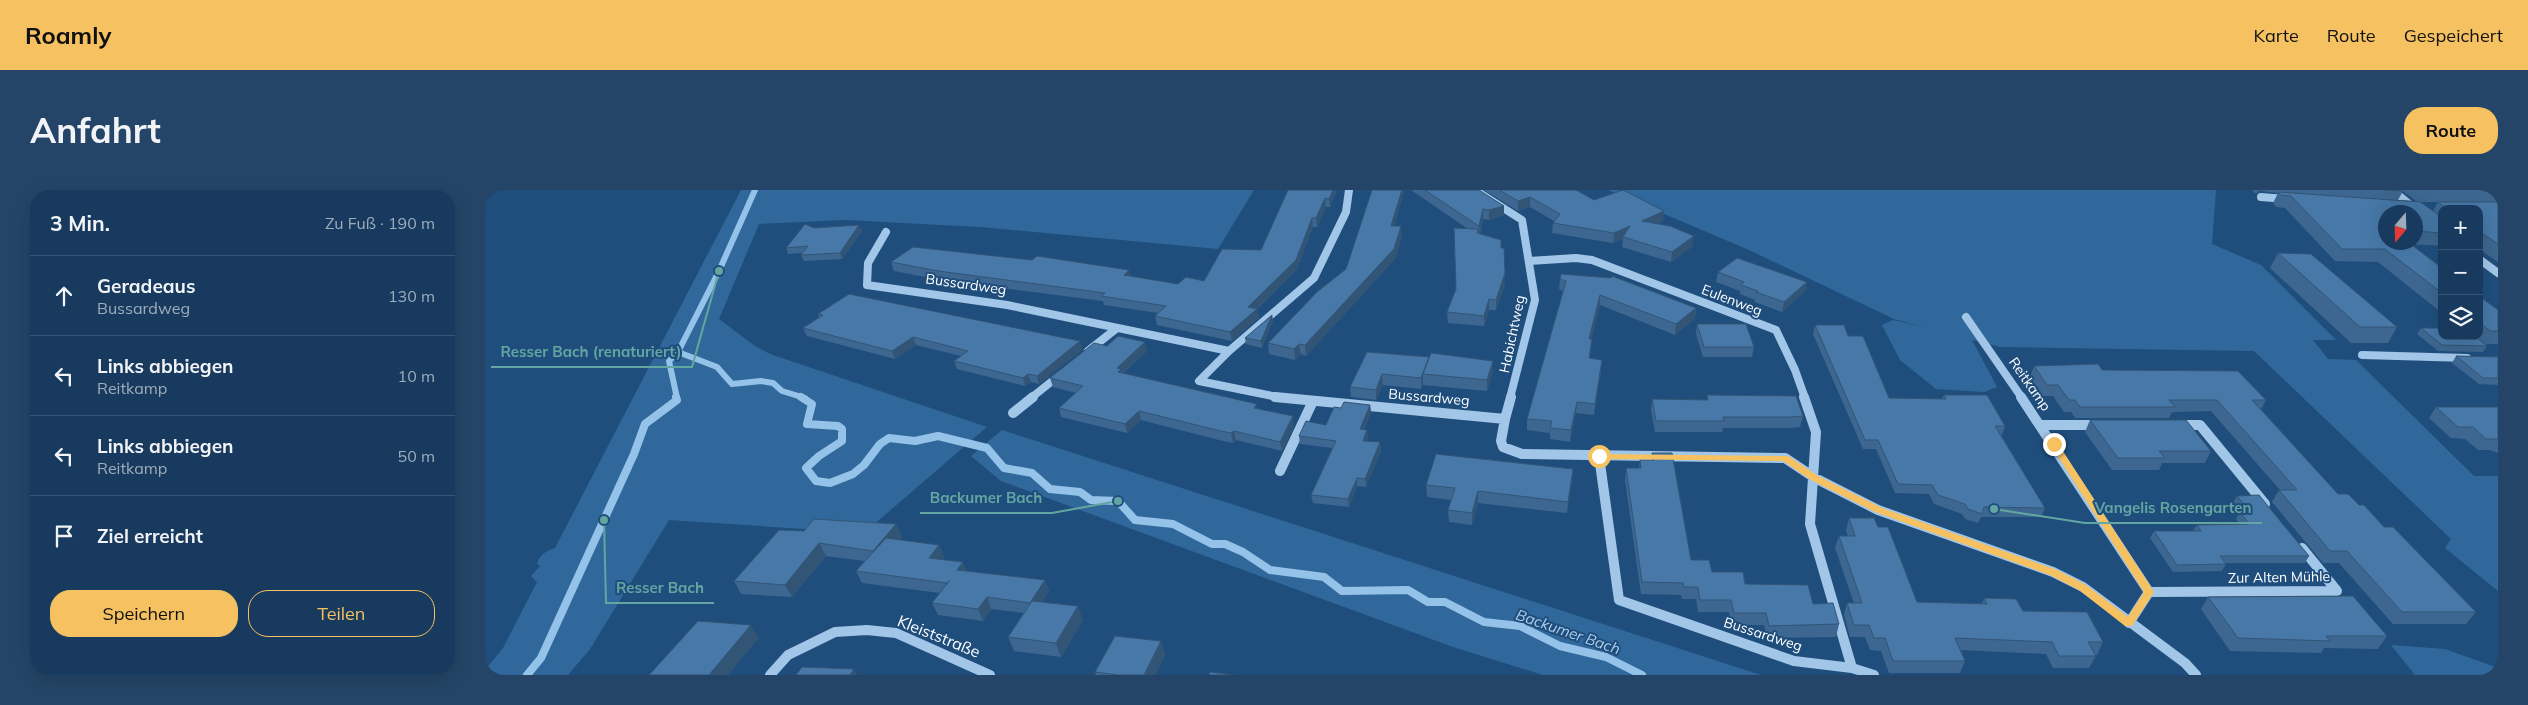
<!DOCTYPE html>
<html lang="de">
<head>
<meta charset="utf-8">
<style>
  body { margin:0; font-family:Mulish,sans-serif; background:#244567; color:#f1f3f6 }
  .controls { position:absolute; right:15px; top:15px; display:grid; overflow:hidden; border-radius:10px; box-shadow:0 5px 20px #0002 }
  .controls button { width:45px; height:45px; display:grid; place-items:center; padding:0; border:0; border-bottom:1px solid #365473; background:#173a5e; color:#f1f3f6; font:25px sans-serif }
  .compass { position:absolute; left:1893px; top:15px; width:45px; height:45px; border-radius:50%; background:#173a5e; box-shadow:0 5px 20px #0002; rotate:199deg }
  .stop { position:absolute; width:15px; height:15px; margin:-11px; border:4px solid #f5c161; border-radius:50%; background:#fff }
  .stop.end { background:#f5c161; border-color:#fff; box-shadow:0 1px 5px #0008 }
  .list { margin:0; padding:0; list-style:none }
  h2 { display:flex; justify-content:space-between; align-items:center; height:65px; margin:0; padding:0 20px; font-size:21px }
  h2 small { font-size:16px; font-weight:400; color:#9eadbc }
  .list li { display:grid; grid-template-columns:32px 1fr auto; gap:15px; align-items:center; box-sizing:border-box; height:80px; padding:0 20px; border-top:1px solid #365473 }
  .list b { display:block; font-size:19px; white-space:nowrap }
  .list p { margin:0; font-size:16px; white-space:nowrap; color:#9eadbc }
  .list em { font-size:16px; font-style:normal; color:#9eadbc }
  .actions { display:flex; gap:10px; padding:15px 20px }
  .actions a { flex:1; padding:11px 0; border:1px solid #f5c161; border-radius:20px; text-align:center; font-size:18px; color:#f5c161 }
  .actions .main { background:#f5c161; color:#111 }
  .icon { flex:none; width:28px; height:28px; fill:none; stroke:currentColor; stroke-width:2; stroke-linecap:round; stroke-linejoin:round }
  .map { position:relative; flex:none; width:2013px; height:485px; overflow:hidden; border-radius:20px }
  header { display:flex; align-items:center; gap:30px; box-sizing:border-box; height:70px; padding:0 25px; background:#f5c161; color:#111 }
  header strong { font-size:24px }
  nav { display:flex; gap:28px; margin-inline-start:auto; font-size:18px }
  .intro { display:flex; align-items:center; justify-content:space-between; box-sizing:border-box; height:120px; padding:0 30px }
  h1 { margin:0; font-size:35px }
  .button { padding:12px 22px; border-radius:20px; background:#f5c161; color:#111; font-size:18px; font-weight:700 }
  main { display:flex; gap:30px; padding:0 30px }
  aside { flex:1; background:#173a5e; border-radius:20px; box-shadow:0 5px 20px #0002 }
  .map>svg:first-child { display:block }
</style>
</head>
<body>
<header>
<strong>Roamly</strong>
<nav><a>Karte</a><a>Route</a><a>Gespeichert</a></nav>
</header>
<div class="intro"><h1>Anfahrt</h1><a class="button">Route</a></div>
<main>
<aside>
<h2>3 Min.<small>Zu Fuß · 190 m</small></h2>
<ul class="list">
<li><svg class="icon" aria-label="ahead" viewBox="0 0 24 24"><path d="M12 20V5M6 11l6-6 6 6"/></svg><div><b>Geradeaus</b><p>Bussardweg</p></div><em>130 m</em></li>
<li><svg class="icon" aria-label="left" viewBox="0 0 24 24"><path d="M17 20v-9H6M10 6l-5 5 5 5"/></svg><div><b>Links abbiegen</b><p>Reitkamp</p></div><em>10 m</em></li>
<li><svg class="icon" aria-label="left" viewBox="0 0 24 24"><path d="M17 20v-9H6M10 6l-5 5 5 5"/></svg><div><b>Links abbiegen</b><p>Reitkamp</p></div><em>50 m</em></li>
<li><svg class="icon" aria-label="arrive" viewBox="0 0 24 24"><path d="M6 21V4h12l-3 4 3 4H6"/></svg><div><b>Ziel erreicht</b></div></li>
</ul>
<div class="actions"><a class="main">Speichern</a><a>Teilen</a></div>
</aside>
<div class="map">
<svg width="2013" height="485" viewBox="0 0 2013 485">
  <rect width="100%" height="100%" fill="#1f4e7d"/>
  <path fill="#31689b" d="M 256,0 L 769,0 L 733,59 L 495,37 L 360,30 L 274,34 L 234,129 L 270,156 L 285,164 L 502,237 L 379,343 L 184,330 L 105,459 L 83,485 L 0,485 L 0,480 L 18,458 L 52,392 L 46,386 L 55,376 L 52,374 C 54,365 61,361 70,358 Z
    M 1123,0 L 1731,0 L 1727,54 L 1776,75 L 1851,150 L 1828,150 L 1843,169 L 1871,170 L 1989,286 L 2013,286 L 2013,401 L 1960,358 L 1966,349 L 1769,161 L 1516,157 L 1487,150 L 1512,197 L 1499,202 L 1451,199 L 1415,170 L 1397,135 L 1408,130 L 1438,137 L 1409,129 L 1264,60 Z
    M 517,240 L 1276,485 L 1058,485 L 968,457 L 516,291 L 486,266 Z
    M 1906,455 L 1960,459 L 2013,478 L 2013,485 L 1930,485 Z"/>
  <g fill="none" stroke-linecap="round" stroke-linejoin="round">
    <path stroke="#95c2e9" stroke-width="6" d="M 193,162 L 232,177 L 247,194 L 276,191 L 288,193 L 297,201 L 320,208
      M 192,208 L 184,171 L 193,162 L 234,81 L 270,0"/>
    <path stroke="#95c2e9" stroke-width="8" d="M 316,207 L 327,214 L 322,234 L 353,236 L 357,239 L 357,251 L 334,266 L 321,278 L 331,291 L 345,293 L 368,284 L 379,275 L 395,254 L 404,248 L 430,251 L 453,246 L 502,258 L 519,278 L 547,283 L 565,299 L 595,302 L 606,310 L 633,311 L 650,330 L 688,334 L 727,354 L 740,354 L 758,362 L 785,380 L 839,387 L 857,401 L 923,400 L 943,412 L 960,412 L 999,432 L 1035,436 L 1075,456 L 1121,467 L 1157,485
      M 42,485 L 56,468 L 149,264 L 160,234 L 192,210 L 191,207"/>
    <path stroke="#a2c6e7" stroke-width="8" d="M 990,0 L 1037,30 L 1050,110 L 1025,208
      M 1907,0 L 1928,17
      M 1776,7 L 1801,9
      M 401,42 L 383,73 L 382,95 L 522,115 L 744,161 L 714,191 L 797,208
      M 1994,69 L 2013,83
      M 1044,71 L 1091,68 L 1107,70 L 1291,140 L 1310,180 L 1320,208
      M 1481,127 L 1537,208
      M 603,161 L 632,138
      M 744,161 L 829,88 L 861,22 L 864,0
      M 1877,165 L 1982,168
      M 546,208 L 576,184"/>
    <path stroke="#a2c6e7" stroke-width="10" d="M 790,207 L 1020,229 L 1016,251 L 1018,257 L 1037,264 L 1300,268 L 1330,288 L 1393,320 L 1568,382 L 1598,397 L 1700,473 L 1711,485
      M 1319,207 L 1331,242 L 1325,334 L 1367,478
      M 1536,207 L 1664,402 L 1644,433
      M 528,223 L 548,207
      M 1020,229 L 1026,207
      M 1555,235 L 1613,235
      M 1693,235 L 1715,235 L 1780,314
      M 1114,266 L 1134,410 L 1309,471 L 1367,478 L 1389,485
      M 795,281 L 828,211
      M 1664,402 L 1852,401 L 1817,358
      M 285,485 L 303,465 L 350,442 L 382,440 L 411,443 L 505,485"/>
  </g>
  <path fill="#3d6790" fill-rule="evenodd" d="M 803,0 L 852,0 L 845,17 L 841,17 L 832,37 L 828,37 L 812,79 L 772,119 L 774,128 L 747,151 L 672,135 L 670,126 L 673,123 L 619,115 L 618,111 L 456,90 L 409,81 L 406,72 L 645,86 L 693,94 L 719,91 L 776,60 Z
    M 926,0 L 994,0 L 1019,25 L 1004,30 L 998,29 L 995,44 L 1016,58 L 1020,83 L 1020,94 L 1011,120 L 1004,120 L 999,136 L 963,133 L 962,122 L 971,100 L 983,39 Z
    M 999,0 L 1091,0 L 1109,10 L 1179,21 L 1178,31 L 1172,34 L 1208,56 L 1186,72 L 1137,57 L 1138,49 L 1128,53 L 1067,43 L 1068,33 L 1069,31 L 1045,17 L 1033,21 Z
    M 1767,0 L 1916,0 L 1918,1 L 1913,10 L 1931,11 L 1916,0 L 2013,0 L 2013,72 L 1994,59 L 1994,19 L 1957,19 L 1957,56 L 1924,54 L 1957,78 L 1957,123 L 1893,72 L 1850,71 L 1800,18 L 1791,17 L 1788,13 L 1793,3 L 1776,1 L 1771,4 ZM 1936,12 L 1953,12 L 1948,21 ZM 1900,22 L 1930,22 L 1930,52 L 1900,52 Z
    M 910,36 L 917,46 L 910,69 L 821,166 L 816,164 L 810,170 L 784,164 L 783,153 L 861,79 Z
    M 329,38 L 377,41 L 357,69 L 319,71 L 316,65 L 318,63 L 303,64 L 301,58 Z
    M 1793,63 L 1912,137 L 1903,153 L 1866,153 L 1785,78 Z
    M 1233,82 L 1322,92 L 1320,101 L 1297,122 L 1270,112 L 1270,110 L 1255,104 L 1255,101 L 1231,92 Z
    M 1075,89 L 1211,118 L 1210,128 L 1190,145 L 1115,115 L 1106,149 L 1105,168 L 1116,181 L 1109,225 L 1091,223 L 1085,252 L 1065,249 L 1065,243 L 1042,240 L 1042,229 L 1078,101 L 1074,99 Z
    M 1994,106 L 2013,120 L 2013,154 L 2001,154 L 2002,156 L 1998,162 L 1953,161 L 1932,144 L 1936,138 L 1957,146 L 1994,146 Z
    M 333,124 L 598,159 L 554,194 L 546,192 L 540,196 L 472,179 L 469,171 L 476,166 L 431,155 L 410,169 L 322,146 L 318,138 L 334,127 Z
    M 787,125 L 788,131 L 777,158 L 761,154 L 760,148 Z
    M 1212,134 L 1269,157 L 1267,167 L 1218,167 L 1211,144 Z
    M 1330,135 L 1363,146 L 1404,208 L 1457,209 L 1459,205 L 1520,236 L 1517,245 L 1516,245 L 1560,318 L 1556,327 L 1496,327 L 1493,333 L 1480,329 L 1477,324 L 1449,314 L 1444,304 L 1410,303 L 1391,259 L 1378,259 L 1328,144 Z
    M 622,156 L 662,161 L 638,183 L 773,218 L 809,236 L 797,261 L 751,250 L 748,253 L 738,251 L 656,230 L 642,243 L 576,227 L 574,218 L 591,203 L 568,197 L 565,188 Z
    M 1971,166 L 2013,167 L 2013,195 L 1994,194 L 1967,173 Z
    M 944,167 L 1008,171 L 1008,181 L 1002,201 L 938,195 L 938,194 L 936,199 L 898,195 L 891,210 L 866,207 L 865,197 Z
    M 1549,176 L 1617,180 L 1781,210 L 1776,219 L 1853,304 L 1874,315 L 1899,337 L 1991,422 L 1981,434 L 1908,434 L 1854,373 L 1838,373 L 1787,312 L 1794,300 L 1795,300 L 1726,221 L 1687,222 L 1684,228 L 1590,228 L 1586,222 L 1579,222 L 1568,206 L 1558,206 L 1545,187 Z
    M 1222,205 L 1318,226 L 1315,237 L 1303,238 L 1238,238 L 1237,242 L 1170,242 L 1166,220 L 1167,209 L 1222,210 Z
    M 885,215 L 886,223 L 879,239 L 882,240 L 883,248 L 882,251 L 895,252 L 896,261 L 881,297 L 872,296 L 864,317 L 828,313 L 826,305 L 847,258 L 815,254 L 814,246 L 841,235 L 856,218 Z
    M 1951,217 L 2013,217 L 2013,263 L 2005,260 L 1993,260 L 1980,249 L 1966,248 L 1944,228 Z
    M 1605,230 L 1726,261 L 1720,273 L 1677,273 L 1674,280 L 1627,280 L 1600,242 Z
    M 1167,263 L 1206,370 L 1227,382 L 1260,394 L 1328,414 L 1354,434 L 1351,447 L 1282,448 L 1279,435 L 1247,435 L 1244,422 L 1213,422 L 1211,409 L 1197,409 L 1196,405 L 1156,404 L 1140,290 L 1141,278 L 1154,278 L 1155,270 L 1167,270 Z
    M 1088,279 L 1087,291 L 1082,323 L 993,313 L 987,335 L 964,332 L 963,320 L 966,310 L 942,307 L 941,295 Z
    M 1752,306 L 1824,366 L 1820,373 L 1741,373 L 1741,374 L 1737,381 L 1688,382 L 1665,348 L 1669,341 L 1708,341 L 1712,335 L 1755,334 L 1751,329 L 1755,322 L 1757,322 L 1748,313 Z
    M 1364,328 L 1393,337 L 1432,412 L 1497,414 L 1499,408 L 1538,421 L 1618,452 L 1612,465 L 1610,465 L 1611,466 L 1604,478 L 1568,478 L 1561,464 L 1476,460 L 1480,471 L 1475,483 L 1404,483 L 1396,461 L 1385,460 L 1380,447 L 1365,447 L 1359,425 L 1362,413 L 1369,413 L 1350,358 L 1354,346 L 1363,346 L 1361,340 Z
    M 411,334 L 417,347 L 414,350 L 454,355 L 459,367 L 457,370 L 482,381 L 560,390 L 564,401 L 557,412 L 598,430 L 576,467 L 529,461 L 523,447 L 539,423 L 506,419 L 498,431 L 453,425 L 447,413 L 455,403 L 377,393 L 371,381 L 380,371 L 341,366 L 307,407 L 256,404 L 249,391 L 319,341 Z
    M 1723,407 L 1902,446 L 1893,459 L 1839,458 L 1836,463 L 1745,461 L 1716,419 Z
    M 676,451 L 680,465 L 670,485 L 611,485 L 610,482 Z"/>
  <path fill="#325475" d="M 848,0 L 852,0 L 845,17 L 844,9 Z
    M 917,0 L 920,0 L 907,45 L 906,36 Z
    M 1773,0 L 1777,0 L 1776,1 L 1771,4 Z
    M 1045,7 L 1045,17 L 1033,21 L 1033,11 Z
    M 840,8 L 841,17 L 832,37 L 831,28 Z
    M 1019,16 L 1019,25 L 1004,30 L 1004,20 Z
    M 998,19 L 998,29 L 994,46 L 994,36 Z
    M 1179,21 L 1178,31 L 1156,41 L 1157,31 Z
    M 827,28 L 828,37 L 812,79 L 767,123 L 772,119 L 774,128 L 747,151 L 745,142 Z
    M 374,35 L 377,41 L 357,69 L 355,63 Z
    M 916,36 L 917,46 L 910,69 L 821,166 L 820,155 Z
    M 1145,36 L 1138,47 L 1138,49 L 1128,53 L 1129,43 Z
    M 1209,46 L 1208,56 L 1186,72 L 1187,62 Z
    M 644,80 L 646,89 L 639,85 Z
    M 1020,83 L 1020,94 L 1011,120 L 1011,110 Z
    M 1322,92 L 1320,101 L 1297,122 L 1299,112 Z
    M 1115,105 L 1115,115 L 1104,160 L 1104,149 Z
    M 1004,109 L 1004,120 L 999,136 L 999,126 Z
    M 1211,118 L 1210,128 L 1190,145 L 1191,134 Z
    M 787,125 L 788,131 L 777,158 L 776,151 Z
    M 428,147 L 431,155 L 410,169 L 407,161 Z
    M 595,151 L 598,159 L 554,194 L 552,186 Z
    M 660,152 L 662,161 L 637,183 L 635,191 L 632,178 Z
    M 814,154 L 816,164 L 810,170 L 809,159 Z
    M 944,167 L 938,184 L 938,194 L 936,199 L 936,188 Z
    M 1117,170 L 1116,181 L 1109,225 L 1110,214 Z
    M 1008,171 L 1008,181 L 1002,201 L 1002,190 Z
    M 543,184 L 546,192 L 540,196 L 538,188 Z
    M 897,184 L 898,195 L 891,210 L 891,200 Z
    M 1092,212 L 1091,223 L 1085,252 L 1086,240 Z
    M 885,215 L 886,223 L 875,247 L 875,239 Z
    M 654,221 L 656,230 L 642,243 L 640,234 Z
    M 808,226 L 809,236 L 797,261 L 795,252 Z
    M 882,240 L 883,248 L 879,259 L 878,251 Z
    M 749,241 L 751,250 L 748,253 L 746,243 Z
    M 895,252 L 896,261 L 881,297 L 880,289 Z
    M 1088,279 L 1087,291 L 1082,323 L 1083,312 Z
    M 872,288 L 872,296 L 864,317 L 863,309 Z
    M 993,301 L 993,313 L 987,335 L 987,323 Z
    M 411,334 L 417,347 L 394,373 L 388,361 Z
    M 334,353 L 341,366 L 307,407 L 300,395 Z
    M 454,355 L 459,367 L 449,380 L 444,368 Z
    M 478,372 L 483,384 L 472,380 Z
    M 560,390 L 564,401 L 549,425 L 545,413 Z
    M 502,407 L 506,419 L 498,431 L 493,419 Z
    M 593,416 L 598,430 L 576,467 L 571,453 Z
    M 266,435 L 274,448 L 243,485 L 224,485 Z
    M 676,451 L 680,465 L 670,485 L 659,485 Z
    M 369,479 L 372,485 L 365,485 Z"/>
  <path fill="#4778a7" stroke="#325475" d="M 803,0 L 848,0 L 844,9 L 840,8 L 831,28 L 827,28 L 811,70 L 763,117 L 772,119 L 745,142 L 670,126 L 681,116 L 616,106 L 620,103 L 453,81 L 406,72 L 428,57 L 547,70 L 552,66 L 644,80 L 639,85 L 693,94 L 701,87 L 719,91 L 737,59 L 776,60 Z
    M 887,0 L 917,0 L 906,36 L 916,36 L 909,59 L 820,155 L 814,154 L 809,159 L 783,153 L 832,102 L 861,79 Z
    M 940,0 L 994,0 L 1019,16 L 1004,20 L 998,19 L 994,36 Z
    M 1014,0 L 1091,0 L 1109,10 L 1138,0 L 1179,21 L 1157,31 L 1185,36 L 1209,46 L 1187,62 L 1138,47 L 1145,36 L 1129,43 L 1068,33 L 1075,24 L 1045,7 L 1033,11 Z
    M 1900,0 L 1916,0 L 1918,1 Z
    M 1793,2 L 1935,12 L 1957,27 L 1957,43 L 1930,41 L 1930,22 L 1900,22 L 1900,52 L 1923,52 L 1957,78 L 1957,103 L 1900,59 L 1857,59 L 1806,6 L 1796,5 Z
    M 1953,12 L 2013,12 L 2013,54 L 1994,41 L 1994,19 L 1962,19 Z
    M 320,34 L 329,38 L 374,35 L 355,63 L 316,65 L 323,56 L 301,58 Z
    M 969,38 L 993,39 L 992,43 L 1016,50 L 1016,58 L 1019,58 L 1020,83 L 1011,110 L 1004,109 L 999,126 L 962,122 L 971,99 Z
    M 1793,63 L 1826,64 L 1912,137 L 1875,137 Z
    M 1252,68 L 1322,92 L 1299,112 L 1271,102 L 1273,101 L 1256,95 L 1259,92 L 1233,82 Z
    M 1076,84 L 1126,88 L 1127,86 L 1211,118 L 1191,134 L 1115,105 L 1104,149 L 1107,149 L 1104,168 L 1117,170 L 1110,214 L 1092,212 L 1086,240 L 1065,238 L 1067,231 L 1042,229 L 1081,91 L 1075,89 Z
    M 364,104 L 595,151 L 552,186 L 543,184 L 538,188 L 469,171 L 483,161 L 428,147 L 407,161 L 318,138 L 338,125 L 333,124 Z
    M 1994,106 L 2013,120 L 2013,141 L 2005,141 L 1994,132 Z
    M 787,125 L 776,151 L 760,148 Z
    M 1212,134 L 1261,134 L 1269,157 L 1219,157 Z
    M 1330,135 L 1359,135 L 1363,146 L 1378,146 L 1404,208 L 1461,209 L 1459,205 L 1502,205 L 1520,236 L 1510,236 L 1560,318 L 1499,317 L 1497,324 L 1483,319 L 1480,314 L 1453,305 L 1447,295 L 1413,294 L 1393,250 L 1380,250 Z
    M 1936,138 L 1957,138 L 1957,146 L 1990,146 L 2002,156 L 1957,155 Z
    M 633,146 L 660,152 L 632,178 L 636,179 L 633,182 L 772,214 L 769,218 L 808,226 L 795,252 L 749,241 L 746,243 L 736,241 L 654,221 L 640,234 L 574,218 L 598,196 L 565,188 L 609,153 L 622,156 Z
    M 882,162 L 944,167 L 936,188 L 897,184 L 891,200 L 865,197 Z
    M 946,163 L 1008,171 L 1002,190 L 938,184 Z
    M 1971,166 L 2013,167 L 2013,188 L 1998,188 Z
    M 1613,174 L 1617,180 L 1753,181 L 1781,210 L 1767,210 L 1853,304 L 1863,304 L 1874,315 L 1879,315 L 1899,337 L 1908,337 L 1991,422 L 1917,422 L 1862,361 L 1845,361 L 1794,300 L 1812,300 L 1732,210 L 1684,210 L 1690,217 L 1595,217 L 1590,210 L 1584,210 L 1573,195 L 1562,195 L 1549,176 Z
    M 1222,205 L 1311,206 L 1318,226 L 1305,227 L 1238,227 L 1239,231 L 1171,231 L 1167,209 L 1223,210 Z
    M 859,212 L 885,215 L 875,239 L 882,240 L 878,251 L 895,252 L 880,289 L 872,288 L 863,309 L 826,305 L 851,251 L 814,246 L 821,231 L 841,235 L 849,217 L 856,218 Z
    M 1951,217 L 2013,217 L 2013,249 L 2001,249 L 1988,237 L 1973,237 Z
    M 1605,230 L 1701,230 L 1726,261 L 1674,261 L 1680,268 L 1633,268 Z
    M 1167,263 L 1187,263 L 1206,370 L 1224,370 L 1227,382 L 1258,382 L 1260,394 L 1323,395 L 1328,414 L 1348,413 L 1354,434 L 1284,436 L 1281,423 L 1249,423 L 1246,410 L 1215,410 L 1213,397 L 1199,397 L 1198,393 L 1157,392 L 1141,278 L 1156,278 L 1155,270 L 1169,270 Z
    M 951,264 L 1088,279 L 1083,312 L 993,301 L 987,323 L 963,320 L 970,298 L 941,295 Z
    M 1774,305 L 1824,366 L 1735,366 L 1741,374 L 1692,375 L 1669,341 L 1716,341 L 1712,335 L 1764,334 L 1755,322 L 1766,322 L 1752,306 Z
    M 1364,328 L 1389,328 L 1393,337 L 1403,337 L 1432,412 L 1502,414 L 1499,408 L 1531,409 L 1538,421 L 1602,422 L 1618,452 L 1603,452 L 1611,466 L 1574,466 L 1567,452 L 1470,448 L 1480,471 L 1408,471 L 1400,448 L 1389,448 L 1384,435 L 1369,435 L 1362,413 L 1377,413 L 1354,346 L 1370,346 Z
    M 329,329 L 411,334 L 388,361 L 334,353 L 300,395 L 249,391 L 294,340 L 319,341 Z
    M 401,348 L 454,355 L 444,368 L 478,372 L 472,380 L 560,390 L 545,413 L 502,407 L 493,419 L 447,413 L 465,390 L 462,393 L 371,381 Z
    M 1868,406 L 1902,446 L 1841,446 L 1845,451 L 1753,448 L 1723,407 Z
    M 547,411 L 593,416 L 571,453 L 523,447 Z
    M 213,431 L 266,435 L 224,485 L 164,485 Z
    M 630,446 L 676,451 L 659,485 L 633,485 L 610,482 Z
    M 317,477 L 369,479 L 365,485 L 311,485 Z
    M 725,482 L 748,485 L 724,485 Z"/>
  <path fill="#f5c161" d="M 1569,251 L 1572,252 L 1669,402 L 1647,436 L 1640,436 L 1594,400 L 1565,385 L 1390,322 L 1326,290 L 1298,271 L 1114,269 L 1110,266 L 1114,264 L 1303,266 L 1333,286 L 1397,318 L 1572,380 L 1601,395 L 1643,427 L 1659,402 L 1565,254 Z"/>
  <g text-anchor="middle" stroke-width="4" stroke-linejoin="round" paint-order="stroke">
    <g font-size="14" fill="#fff" stroke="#1f4e7d">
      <text transform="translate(481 94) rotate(8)" y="5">Bussardweg</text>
      <text transform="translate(1247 110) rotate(21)" y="5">Eulenweg</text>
      <text transform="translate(1027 144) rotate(-78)" y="5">Habichtweg</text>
      <text transform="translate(1545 194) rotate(55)" y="5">Reitkamp</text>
      <text transform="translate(944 207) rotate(5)" y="5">Bussardweg</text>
      <text transform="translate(1794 387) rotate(-1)" y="5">Zur Alten Mühle</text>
      <text transform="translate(1278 444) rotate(18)" y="5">Bussardweg</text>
    </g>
    <g font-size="15" font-style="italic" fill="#adcfef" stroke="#1f4e7d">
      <text transform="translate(1083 442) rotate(19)" y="5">Backumer Bach</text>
    </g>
    <g font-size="16" fill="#fff" stroke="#1f4e7d">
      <text transform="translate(454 446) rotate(22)" y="6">Kleiststraße</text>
    </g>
  </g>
  <path fill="none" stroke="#63a6a1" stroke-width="2" d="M234 81L207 177H6M633 311L567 323H435M1509 319L1600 333H1777M119 330L121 413H229"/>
  <g fill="#63a6a1" stroke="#1f4e7d" stroke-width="2">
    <circle cx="234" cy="81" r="5"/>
    <circle cx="633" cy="311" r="5"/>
    <circle cx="1509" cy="319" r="5"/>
    <circle cx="119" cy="330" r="5"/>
  </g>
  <g font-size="15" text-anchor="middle" font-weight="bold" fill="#63a6a1" stroke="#1f4e7d" stroke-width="4" stroke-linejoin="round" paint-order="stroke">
    <text x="106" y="167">Resser Bach (renaturiert)</text>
    <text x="501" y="313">Backumer Bach</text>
    <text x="1688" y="323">Vangelis Rosengarten</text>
    <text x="175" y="403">Resser Bach</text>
  </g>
</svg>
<div class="controls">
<button>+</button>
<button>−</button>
<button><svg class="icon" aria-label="layers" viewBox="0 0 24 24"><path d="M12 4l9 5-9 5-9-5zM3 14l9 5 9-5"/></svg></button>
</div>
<svg class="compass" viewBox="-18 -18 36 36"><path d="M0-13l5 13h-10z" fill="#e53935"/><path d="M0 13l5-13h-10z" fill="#9eadbc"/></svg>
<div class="stop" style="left:1114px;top:266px"></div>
<div class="stop end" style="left:1569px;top:254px"></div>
</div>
</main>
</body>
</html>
